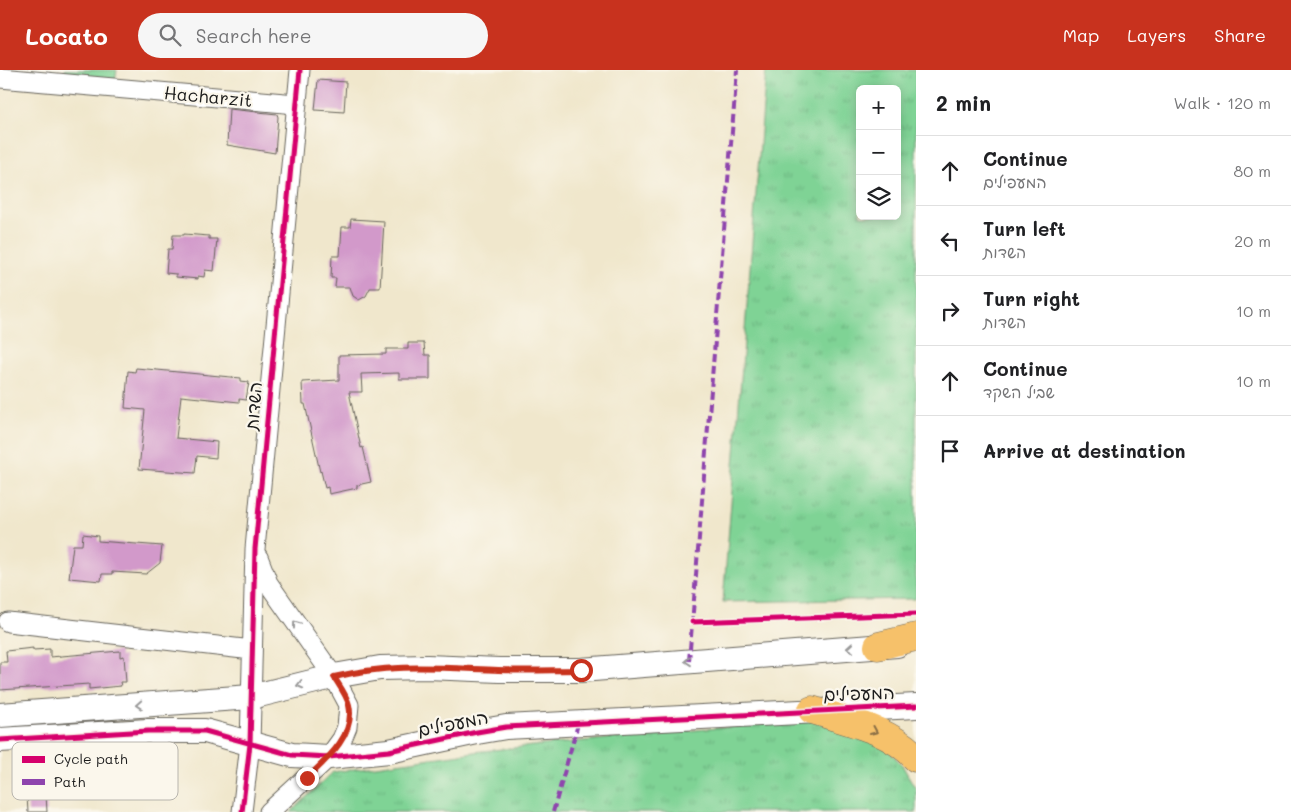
<!DOCTYPE html>
<html lang="en">
<head>
<meta charset="utf-8">
<style>
  body { margin:0; font-family:Mali,"Playpen Sans Hebrew",sans-serif; background:#f6f6f6; color:#202124 }
  .controls { position:absolute; right:15px; top:15px; display:grid; overflow:hidden; border-radius:8px; box-shadow:0 2px 12px #0003 }
  .controls button { width:45px; height:45px; display:grid; place-items:center; padding:0; border:0; border-bottom:1px solid #e0e0e0; background:#fff; color:#202124; font:25px sans-serif }
  .stop { position:absolute; width:15px; height:15px; margin:-11px; border:4px solid #c8321e; border-radius:50%; background:#fff }
  .stop.end { background:#c8321e; border-color:#fff; box-shadow:0 1px 5px #0008 }
  .list { margin:0; padding:0; list-style:none }
  h2 { display:flex; justify-content:space-between; align-items:center; height:65px; margin:0; padding:0 20px; font-size:21px }
  h2 small { font-size:16px; font-weight:400; color:#757577 }
  .list li { display:grid; grid-template-columns:32px 1fr auto; gap:15px; align-items:center; box-sizing:border-box; height:70px; padding:0 20px; border-top:1px solid #e0e0e0 }
  .list b { display:block; font-size:19px; white-space:nowrap }
  .list p { margin:0; font-size:16px; white-space:nowrap; color:#757577 }
  .list em { font-size:16px; font-style:normal; color:#757577 }
  .icon { flex:none; width:28px; height:28px; fill:none; stroke:currentColor; stroke-width:2; stroke-linecap:round; stroke-linejoin:round }
  .map { position:relative; flex:none; width:916px; height:742px; overflow:hidden }
  header { display:flex; align-items:center; gap:30px; box-sizing:border-box; height:70px; padding:0 25px; background:#c8321e; color:#fff }
  header strong { font-size:24px }
  nav { display:flex; gap:28px; margin-inline-start:auto; font-size:18px }
  .search { width:350px; height:45px; background:#f6f6f6; display:flex; align-items:center; gap:12px; box-sizing:border-box; padding:0 18px; border-radius:28px; color:#757577; font-size:19px }
  main { display:flex }
  aside { flex:1; background:#fff }
  .map>svg:first-child { display:block }
</style>
</head>
<body>
<header>
<strong>Locato</strong>
<div class="search"><svg class="icon" aria-label="search" viewBox="0 0 24 24"><circle cx="10" cy="10" r="6"/><path d="M15 15l6 6"/></svg>Search here</div>
<nav><a>Map</a><a>Layers</a><a>Share</a></nav>
</header>
<main>
<div class="map">
<svg width="916" height="742" viewBox="0 0 916 742">
  <defs>
    <pattern id="grass-tufts" width="24" height="20" patternUnits="userSpaceOnUse" patternTransform="scale(1.25)"><rect width="24" height="20" fill="#7fd395"/><path d="M3 7l-1-3M5 7V3M7 7l1-3M15 17l-1-3M17 17v-4M19 17l1-3" fill="none" stroke="#6db580"/></pattern>
  </defs>
  <rect width="100%" height="100%" fill="#fbf7ec"/>
  <filter id="ink" filterUnits="userSpaceOnUse"><feTurbulence type="fractalNoise" baseFrequency=".02" numOctaves="2"/><feDisplacementMap in="SourceGraphic" scale="10" xChannelSelector="R" yChannelSelector="G"/><feConvolveMatrix kernelMatrix="1 2 1 2 8 2 1 2 1" color-interpolation-filters="sRGB"/></filter>
  <filter id="wash" filterUnits="userSpaceOnUse"><feTurbulence type="fractalNoise" baseFrequency=".0096" numOctaves="4" result="noise"/><feDisplacementMap in="SourceGraphic" scale="20" xChannelSelector="R" yChannelSelector="G"/><feGaussianBlur stdDeviation="1.12" result="paint"/><feColorMatrix in="noise" values="0 0 0 0 0 0 0 0 0 0 0 0 0 0 0 0 0 1.4 0 .05"/><feComposite in="paint" operator="in"/></filter>
  <g filter="url(#wash)">
    <rect width="100%" height="100%" fill="#f0e7cc"/>
    <path fill="url(#grass-tufts)" stroke="#4e7858" fill-rule="evenodd" d="M 766,0 L 916,0 L 916,528 L 914,529 L 723,532 ZM 860,19 L 897,19 L 897,146 L 860,146 Z
      M 809,649 L 883,674 L 902,695 L 916,719 L 916,742 L 291,742 L 333,702 L 482,681 Z"/>
    <path fill="#7fd395" stroke="#4e7858" d="M 65,0 L 117,0 L 115,12 L 64,9 Z"/>
    <g id="blocks">
      <path fill="#d299ca" d="M 318,10 L 346,12 L 344,42 L 315,40 Z
        M 229,39 L 277,44 L 278,47 L 275,83 L 227,75 Z
        M 351,149 L 384,151 L 380,218 L 370,218 L 366,226 L 359,230 L 353,226 L 350,217 L 335,217 L 336,208 L 331,208 L 332,186 L 340,186 L 342,157 L 350,157 Z
        M 184,164 L 209,166 L 209,169 L 217,169 L 214,201 L 205,200 L 204,207 L 198,206 L 198,209 L 176,207 L 176,204 L 166,203 L 168,179 L 172,179 L 173,165 L 184,165 Z
        M 408,273 L 424,273 L 425,285 L 430,285 L 430,309 L 399,309 L 399,303 L 361,304 L 362,322 L 349,322 L 361,378 L 363,377 L 371,412 L 357,415 L 357,418 L 329,424 L 328,417 L 325,418 L 321,401 L 320,402 L 305,334 L 303,334 L 302,312 L 339,310 L 339,285 L 386,284 L 386,279 L 408,279 Z
        M 136,298 L 241,308 L 241,311 L 249,312 L 246,330 L 239,329 L 239,332 L 181,326 L 176,368 L 217,372 L 216,388 L 197,386 L 195,403 L 139,399 L 145,340 L 125,338 L 128,301 L 135,302 Z
        M 83,464 L 98,466 L 98,471 L 162,476 L 160,493 L 146,504 L 112,502 L 112,504 L 102,504 L 101,511 L 69,508 L 73,475 L 82,475 Z
        M 33,578 L 33,580 L 50,579 L 50,587 L 120,581 L 120,587 L 124,586 L 126,612 L 120,612 L 121,616 L 89,619 L 89,614 L 0,620 L 0,592 L 7,592 L 6,581 Z
        M 46,724 L 47,742 L 28,742 L 27,726 Z"/>
    </g>
  </g>
  <g filter="url(#ink)">
    <use href="#blocks" fill-opacity="0" stroke="#66635a" stroke-width="1"/>
    <g fill="none" stroke-linecap="round" stroke-linejoin="round">
      <g stroke="#66635a" stroke-width="21">
        <path id="minor" d="M 0,8 L 296,34
          M 258,487 L 268,513 L 334,607 L 349,635 L 347,657 L 342,669 L 329,687 L 269,742
          M 8,552 L 252,580
          M 242,742 L 250,674 L 255,479 L 300,0"/>
      </g>
      <g stroke="#66635a" stroke-width="26">
        <path id="tertiary" d="M 0,645 L 251,627 L 340,605 L 380,598 L 427,597 L 499,600 L 581,600 L 897,575
          M 0,670 L 148,661 L 205,661 L 292,685 L 329,687 L 389,681 L 477,662 L 506,657 L 916,636"/>
      </g>
      <g stroke="#66635a" stroke-width="29">
        <path id="motorway" d="M 878,576 L 916,567
          M 812,640 C 847,651 890,659 916,688"/>
      </g>
      <use href="#minor" stroke="#fff" stroke-width="19"/>
      <use href="#tertiary" stroke="#fff" stroke-width="24"/>
      <use href="#motorway" stroke="#f6c16b" stroke-width="28"/>
      <path stroke="#8e44ad" stroke-width="4" stroke-dasharray="8 4" stroke-linecap="butt" d="M 689,591 L 737,0
        M 553,742 L 578,654"/>
      <g stroke="#fbf7ec" stroke-width="8">
        <path id="cycleway" d="M 692,552 L 916,544
          M 0,670 L 148,661 L 205,661 L 292,685 L 329,687 L 389,681 L 477,662 L 506,657 L 916,636
          M 242,742 L 250,674 L 255,479 L 300,0"/>
      </g>
      <use href="#cycleway" stroke="#d6006c" stroke-width="5"/>
    </g>
    <defs><path id="oneway-chevron" d="M-2-3.5L2.5 0L-2 3.5" fill="none" stroke-width="1.6" stroke-linecap="round" stroke-linejoin="round" transform="scale(1.25)"/></defs>
    <g stroke="#999">
      <use href="#oneway-chevron" transform="translate(296 554) rotate(-126)"/>
      <use href="#oneway-chevron" transform="translate(850 578) rotate(175)"/>
      <use href="#oneway-chevron" transform="translate(688 591) rotate(175)"/>
      <use href="#oneway-chevron" transform="translate(300 615) rotate(166)"/>
      <use href="#oneway-chevron" transform="translate(139 635) rotate(176)"/>
    </g>
    <use stroke="#896e44" href="#oneway-chevron" transform="translate(874 661) rotate(24)"/>
  </g>
  <g fill="none" stroke-linecap="round" stroke-linejoin="round" filter="url(#ink)">
    <path stroke="#c8321e" stroke-width="6" d="M 307,708 C 325,691 356,665 349,635 C 347,626 339,615 334,607 C 390,593 441,598 498,600 C 525,601 553,600 581,600"/>
  </g>
  <g text-anchor="middle" stroke-width="4.5" stroke-linejoin="round" paint-order="stroke">
    <g font-size="18" fill="#1c1c1c" stroke="#fbf7ec">
      <text transform="translate(208 27) rotate(5)" y="6">Hacharzit</text>
      <text transform="translate(254 336) rotate(-85)" y="6">השדות</text>
      <text transform="translate(859 624) rotate(-2)" y="6">המעפילים</text>
      <text transform="translate(453 654) rotate(-11)" y="6">המעפילים</text>
    </g>
  </g>
  <rect x="12" y="672" width="166" height="58" rx="8" fill="#fbf7ec" stroke="#b8b5ae" stroke-width="1"/>
  <rect x="22" y="686" width="23" height="7" fill="#d6006c"/>
  <rect x="22" y="709" width="23" height="6" fill="#8e44ad"/>
  <g font-size="14" fill="#1c1c1c">
    <text x="54" y="694">Cycle path</text>
    <text x="54" y="717">Path</text>
  </g>
</svg>
<div class="controls">
<button>+</button>
<button>−</button>
<button><svg class="icon" aria-label="layers" viewBox="0 0 24 24"><path d="M12 4l9 5-9 5-9-5zM3 14l9 5 9-5"/></svg></button>
</div>
<div class="stop" style="left:581px;top:600px"></div>
<div class="stop end" style="left:307px;top:708px"></div>
</div>
<aside>
<h2>2 min<small>Walk · 120 m</small></h2>
<ul class="list">
<li><svg class="icon" aria-label="ahead" viewBox="0 0 24 24"><path d="M12 20V5M6 11l6-6 6 6"/></svg><div><b>Continue</b><p>המעפילים</p></div><em>80 m</em></li>
<li><svg class="icon" aria-label="left" viewBox="0 0 24 24"><path d="M17 20v-9H6M10 6l-5 5 5 5"/></svg><div><b>Turn left</b><p>השדות</p></div><em>20 m</em></li>
<li><svg class="icon" aria-label="right" viewBox="0 0 24 24"><path d="M7 20v-9h11M14 6l5 5-5 5"/></svg><div><b>Turn right</b><p>השדות</p></div><em>10 m</em></li>
<li><svg class="icon" aria-label="ahead" viewBox="0 0 24 24"><path d="M12 20V5M6 11l6-6 6 6"/></svg><div><b>Continue</b><p>שביל השקד</p></div><em>10 m</em></li>
<li><svg class="icon" aria-label="arrive" viewBox="0 0 24 24"><path d="M6 21V4h12l-3 4 3 4H6"/></svg><div><b>Arrive at destination</b></div></li>
</ul>
</aside>
</main>
</body>
</html>
